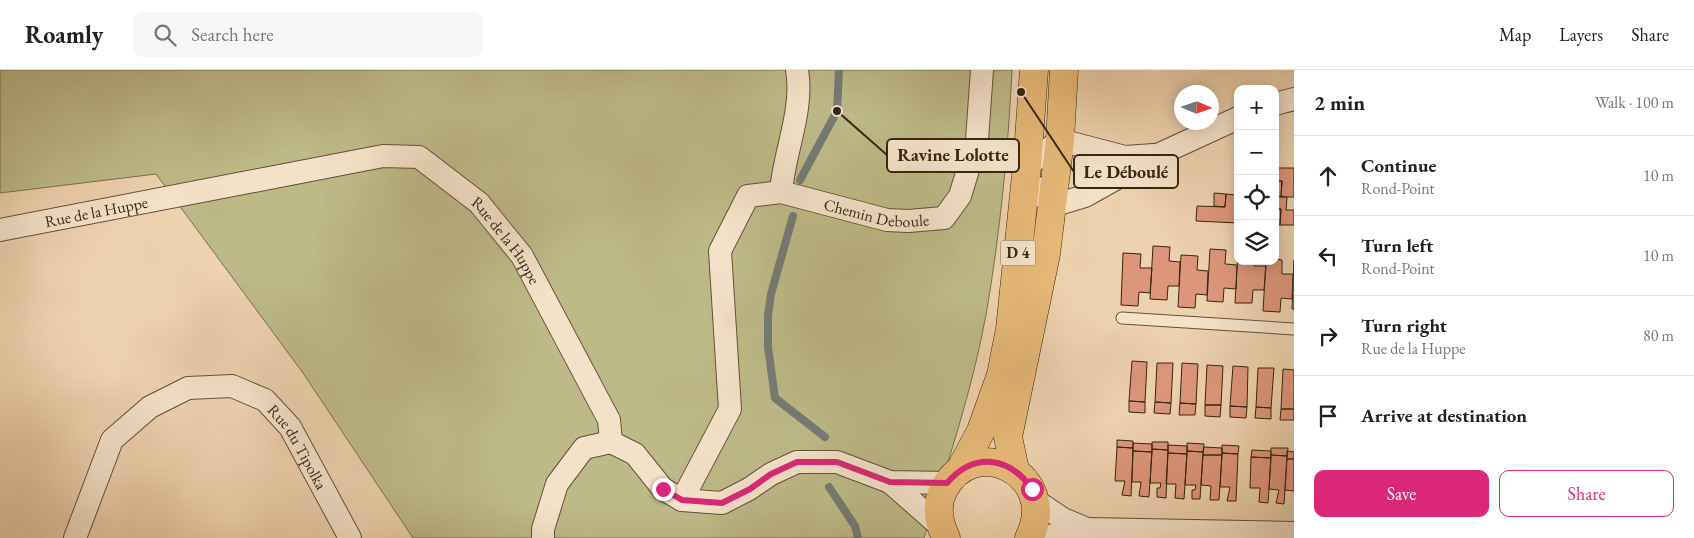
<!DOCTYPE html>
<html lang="en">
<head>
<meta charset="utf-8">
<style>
  body { margin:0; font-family:"EB Garamond",serif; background:#f6f6f6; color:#202124 }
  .controls { position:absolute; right:15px; top:15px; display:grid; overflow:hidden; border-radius:10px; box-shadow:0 2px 12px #0003 }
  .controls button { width:45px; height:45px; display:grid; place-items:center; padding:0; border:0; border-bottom:1px solid #e0e0e0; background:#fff; color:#202124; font:25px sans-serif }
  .compass { position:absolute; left:1174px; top:15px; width:45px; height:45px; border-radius:50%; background:#fff; box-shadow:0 2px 12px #0003; rotate:92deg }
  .stop { position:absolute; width:15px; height:15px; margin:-11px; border:4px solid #db2777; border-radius:50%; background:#fff }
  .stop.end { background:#db2777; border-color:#fff; box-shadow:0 1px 5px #0008 }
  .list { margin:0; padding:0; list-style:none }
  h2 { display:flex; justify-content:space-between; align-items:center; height:65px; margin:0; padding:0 20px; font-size:21px }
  h2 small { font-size:16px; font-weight:400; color:#757577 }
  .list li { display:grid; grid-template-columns:32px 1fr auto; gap:15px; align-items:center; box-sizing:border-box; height:80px; padding:0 20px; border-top:1px solid #e0e0e0 }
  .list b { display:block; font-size:19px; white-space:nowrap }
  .list p { margin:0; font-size:16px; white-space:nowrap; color:#757577 }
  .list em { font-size:16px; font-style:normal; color:#757577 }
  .actions { display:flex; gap:10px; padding:15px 20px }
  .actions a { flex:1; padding:11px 0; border:1px solid #db2777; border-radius:10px; text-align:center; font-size:18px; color:#db2777 }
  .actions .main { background:#db2777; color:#fff }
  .icon { flex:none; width:28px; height:28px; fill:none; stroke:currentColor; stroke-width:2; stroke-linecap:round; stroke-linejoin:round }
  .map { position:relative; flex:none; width:1294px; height:468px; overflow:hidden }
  header { display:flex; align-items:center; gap:30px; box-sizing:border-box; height:70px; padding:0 25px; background:#fff; border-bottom:1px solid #e0e0e0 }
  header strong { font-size:24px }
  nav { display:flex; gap:28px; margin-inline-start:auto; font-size:18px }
  .search { width:350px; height:45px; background:#f6f6f6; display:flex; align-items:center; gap:12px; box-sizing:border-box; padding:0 18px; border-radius:10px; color:#757577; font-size:19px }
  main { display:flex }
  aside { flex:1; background:#fff }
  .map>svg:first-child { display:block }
</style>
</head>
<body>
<header>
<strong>Roamly</strong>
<div class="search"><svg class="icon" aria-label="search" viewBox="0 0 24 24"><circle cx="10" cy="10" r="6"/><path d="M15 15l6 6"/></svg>Search here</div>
<nav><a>Map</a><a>Layers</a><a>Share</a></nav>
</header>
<main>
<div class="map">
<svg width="1294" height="468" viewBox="0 0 1294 468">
  <rect width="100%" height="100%" fill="#edd2ae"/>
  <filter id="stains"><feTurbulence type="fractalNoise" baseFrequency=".004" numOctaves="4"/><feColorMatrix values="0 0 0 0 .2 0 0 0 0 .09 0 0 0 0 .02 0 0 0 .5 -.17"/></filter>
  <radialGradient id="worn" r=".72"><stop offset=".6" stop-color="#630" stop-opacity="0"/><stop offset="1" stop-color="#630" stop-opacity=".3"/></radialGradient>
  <path fill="#bdba87" stroke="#78704e" d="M 0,0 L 1012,0 C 1008,82 1000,164 986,245 C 972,321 947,395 924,468 L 413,468 L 303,303 L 156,104 L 0,123 Z"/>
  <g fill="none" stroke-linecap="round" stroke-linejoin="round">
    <path stroke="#747c75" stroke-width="8" d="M 800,110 L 837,41 L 839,0
      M 793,146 L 771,224 L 768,245 L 768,277 L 775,328 L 825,367
      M 829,417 L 855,456 L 858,468"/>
  </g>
  <path fill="#dd9679" stroke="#342614" d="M 1277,98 L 1294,98 L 1294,127 L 1281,127 L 1282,111 L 1277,111 Z
    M 1275,111 L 1282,111 L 1281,127 L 1275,126 Z
    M 1214,123 L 1226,124 L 1225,137 L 1214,136 Z
    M 1226,124 L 1236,125 L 1235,138 L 1238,138 L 1238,153 L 1196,151 L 1197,136 L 1225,137 Z
    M 1276,126 L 1287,127 L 1286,140 L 1294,140 L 1294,155 L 1280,155 L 1281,139 L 1275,139 Z
    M 1275,139 L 1281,139 L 1280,155 L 1275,154 Z
    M 1153,176 L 1170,177 L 1169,191 L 1180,192 L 1179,216 L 1168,216 L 1167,230 L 1150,229 Z
    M 1210,179 L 1226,180 L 1225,194 L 1237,195 L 1236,219 L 1224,218 L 1223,232 L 1207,231 Z
    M 1238,182 L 1238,191 L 1254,191 L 1254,196 L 1266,196 L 1264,220 L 1253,220 L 1252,233 L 1235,233 Z
    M 1123,183 L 1141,184 L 1140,198 L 1152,198 L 1150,223 L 1139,222 L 1138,236 L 1121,235 Z
    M 1181,185 L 1198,186 L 1197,200 L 1208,201 L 1207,225 L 1196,224 L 1195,238 L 1178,237 Z
    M 1275,189 L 1282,190 L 1282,204 L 1293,204 L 1292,229 L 1281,228 L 1280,242 L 1263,241 L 1266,191 L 1275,191 Z
    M 1294,190 L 1294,239 L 1292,239 Z
    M 1132,291 L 1147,292 L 1145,332 L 1129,331 Z
    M 1157,293 L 1173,293 L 1171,333 L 1155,332 Z
    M 1182,293 L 1198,294 L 1196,334 L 1180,333 Z
    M 1207,295 L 1223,296 L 1221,335 L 1205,335 Z
    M 1233,296 L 1248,297 L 1247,337 L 1230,336 Z
    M 1258,298 L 1274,298 L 1271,338 L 1256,337 Z
    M 1283,299 L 1294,300 L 1294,339 L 1281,339 Z
    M 1129,331 L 1145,332 L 1145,343 L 1129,342 Z
    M 1155,332 L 1171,333 L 1170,344 L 1154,343 Z
    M 1180,333 L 1196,334 L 1195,345 L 1179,345 Z
    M 1205,335 L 1221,335 L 1220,347 L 1205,346 Z
    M 1230,336 L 1247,337 L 1246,348 L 1230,347 Z
    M 1256,337 L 1271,338 L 1271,349 L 1255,348 Z
    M 1281,339 L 1294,339 L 1294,350 L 1280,350 Z
    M 1117,370 L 1133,371 L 1133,378 L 1117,377 Z
    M 1152,372 L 1168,372 L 1168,380 L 1152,379 Z
    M 1133,373 L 1152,374 L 1152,382 L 1133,381 Z
    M 1187,373 L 1204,374 L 1203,382 L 1187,381 Z
    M 1168,375 L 1187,376 L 1187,384 L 1168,383 Z
    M 1222,375 L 1239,376 L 1238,384 L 1222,383 Z
    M 1117,377 L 1133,378 L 1131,426 L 1122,425 L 1125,411 L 1115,411 Z
    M 1204,377 L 1222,378 L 1222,385 L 1203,385 Z
    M 1271,378 L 1288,378 L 1287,386 L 1271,385 Z
    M 1152,379 L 1168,380 L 1166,428 L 1157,427 L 1157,418 L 1160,418 L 1161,413 L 1150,413 Z
    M 1252,380 L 1271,381 L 1271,388 L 1251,387 Z
    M 1133,381 L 1152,382 L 1149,427 L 1139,426 L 1141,412 L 1132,412 Z
    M 1187,381 L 1203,382 L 1200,429 L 1192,429 L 1192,420 L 1195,420 L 1196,415 L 1185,415 Z
    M 1287,381 L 1294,382 L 1294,389 L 1287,389 Z
    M 1168,383 L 1187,384 L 1184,429 L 1175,428 L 1176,414 L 1166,414 Z
    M 1222,383 L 1238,384 L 1236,431 L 1227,431 L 1230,417 L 1220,417 Z
    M 1203,385 L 1222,385 L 1219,430 L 1210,430 L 1211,416 L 1201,415 Z
    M 1271,385 L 1287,386 L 1284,434 L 1276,433 L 1279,420 L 1269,419 Z
    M 1251,387 L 1271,388 L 1268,433 L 1259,432 L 1260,418 L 1250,418 Z
    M 1287,389 L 1294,389 L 1294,421 L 1285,420 Z"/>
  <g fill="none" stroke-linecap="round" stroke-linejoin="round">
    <g stroke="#62513a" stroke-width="13">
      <path id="lane" d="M 1122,248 L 1294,259"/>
    </g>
    <g stroke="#62513a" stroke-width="24">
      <g id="street">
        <path id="s1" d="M 797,0 C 804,40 784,82 781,122 L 887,150 L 908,151 L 944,148 L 960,126 L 977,70 L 982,0"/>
        <path d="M 1275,34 L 1294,29"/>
        <path d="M 1027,96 L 1060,70 L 1125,87 L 1154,85"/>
        <path d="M 1026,108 L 1052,136 L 1085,126 L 1160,84 L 1238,48"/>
        <path id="s2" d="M 0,160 L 383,86 L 419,87 L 479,133 L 522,186 L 609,350 L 611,372"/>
        <path d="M 611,372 L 635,384 L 663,419 L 682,430 L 722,433 L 749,419 L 771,404 L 797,392 L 837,392 L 890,412 L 947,413"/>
        <path d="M 890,412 L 940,456"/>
        <path d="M 682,430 L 730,339 L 720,181 L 748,126 L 781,122"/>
        <path d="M 1036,431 L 1063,449 L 1087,459"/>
        <path id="s3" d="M 75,468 L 112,370 L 150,337 L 188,318 L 232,316 L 265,330 L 290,357 L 350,468"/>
        <path d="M 543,468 L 543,459 L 557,414 L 584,378 L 611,372"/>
        <path d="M 1037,468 L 1087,459 L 1294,463"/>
      </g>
    </g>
    <g stroke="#342614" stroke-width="29">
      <path id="primary" d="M 960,400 L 981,361 L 1001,305 L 1010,259 L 1027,96 L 1034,0
        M 1015,400 L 1008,367 L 1046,184 L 1060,70 L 1064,0
        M 946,468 C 939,453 935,437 943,421 C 973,360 1061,405 1029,468"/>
    </g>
    <use href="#lane" stroke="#f3e2ca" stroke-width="11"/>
    <use href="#street" stroke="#f3e2ca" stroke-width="22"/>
    <use href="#primary" stroke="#e6b977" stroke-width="28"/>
  </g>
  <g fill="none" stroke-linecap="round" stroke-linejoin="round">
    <path stroke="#db2777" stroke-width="6" d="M 663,419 L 682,430 L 722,433 L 750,419 L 771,404 L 797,392 L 837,392 L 890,412 L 947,413 C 974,382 1009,386 1032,419"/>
  </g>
  <g text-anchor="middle" stroke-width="4" stroke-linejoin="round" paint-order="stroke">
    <rect fill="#f3e2ca" stroke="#6d5e4b" stroke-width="1" x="1000.5" y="170.5" width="35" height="25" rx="4"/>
    <g font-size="15" font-weight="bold" fill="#342614">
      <text x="1018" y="188">D 4</text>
    </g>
    <g font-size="16" fill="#342614" stroke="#f3e2ca">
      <text dy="6" stroke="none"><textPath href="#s1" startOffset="222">Chemin Deboule</textPath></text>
      <text dy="6" stroke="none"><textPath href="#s2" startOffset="98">Rue de la Huppe</textPath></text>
      <text dy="6" stroke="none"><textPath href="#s2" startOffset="548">Rue de la Huppe</textPath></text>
      <text dy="6" stroke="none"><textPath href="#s3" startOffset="335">Rue du Tipolka</textPath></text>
    </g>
  </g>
  <path fill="none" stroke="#342614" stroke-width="2" d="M837 41L887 85M1021 22L1074 102"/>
  <g fill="#342614" stroke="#f3e2ca" stroke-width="2">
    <circle cx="837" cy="41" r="5"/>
    <circle cx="1021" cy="22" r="5"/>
  </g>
  <g fill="#f3e2ca" stroke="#342614" stroke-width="2">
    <rect x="887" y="69" width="132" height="33" rx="5"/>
    <rect x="1074" y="85" width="104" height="33" rx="5"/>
  </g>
  <g font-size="18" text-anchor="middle" font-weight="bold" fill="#342614">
    <text x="953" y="91">Ravine Lolotte</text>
    <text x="1126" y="108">Le Déboulé</text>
  </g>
  <rect width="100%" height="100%" filter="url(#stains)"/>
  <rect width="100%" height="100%" fill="url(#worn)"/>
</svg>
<div class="controls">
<button>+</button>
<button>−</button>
<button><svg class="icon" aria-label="locate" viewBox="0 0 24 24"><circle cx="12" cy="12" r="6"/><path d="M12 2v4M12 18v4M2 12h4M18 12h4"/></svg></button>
<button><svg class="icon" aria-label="layers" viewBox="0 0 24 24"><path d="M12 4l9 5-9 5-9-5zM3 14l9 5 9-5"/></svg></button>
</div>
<svg class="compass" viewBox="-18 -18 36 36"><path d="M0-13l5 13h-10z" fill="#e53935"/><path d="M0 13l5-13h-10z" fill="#757577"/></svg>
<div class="stop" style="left:1032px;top:419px"></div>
<div class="stop end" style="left:663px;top:419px"></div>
</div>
<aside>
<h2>2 min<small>Walk · 100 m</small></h2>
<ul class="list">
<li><svg class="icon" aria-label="ahead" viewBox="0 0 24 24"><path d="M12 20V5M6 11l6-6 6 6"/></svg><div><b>Continue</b><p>Rond-Point</p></div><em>10 m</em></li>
<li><svg class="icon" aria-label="left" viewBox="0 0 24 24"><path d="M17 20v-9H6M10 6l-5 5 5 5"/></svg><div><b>Turn left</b><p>Rond-Point</p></div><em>10 m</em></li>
<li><svg class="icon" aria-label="right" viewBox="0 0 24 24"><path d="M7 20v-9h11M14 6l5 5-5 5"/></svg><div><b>Turn right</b><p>Rue de la Huppe</p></div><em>80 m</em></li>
<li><svg class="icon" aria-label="arrive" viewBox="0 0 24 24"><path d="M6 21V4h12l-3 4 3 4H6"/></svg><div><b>Arrive at destination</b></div></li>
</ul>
<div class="actions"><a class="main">Save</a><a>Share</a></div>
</aside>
</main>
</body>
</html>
